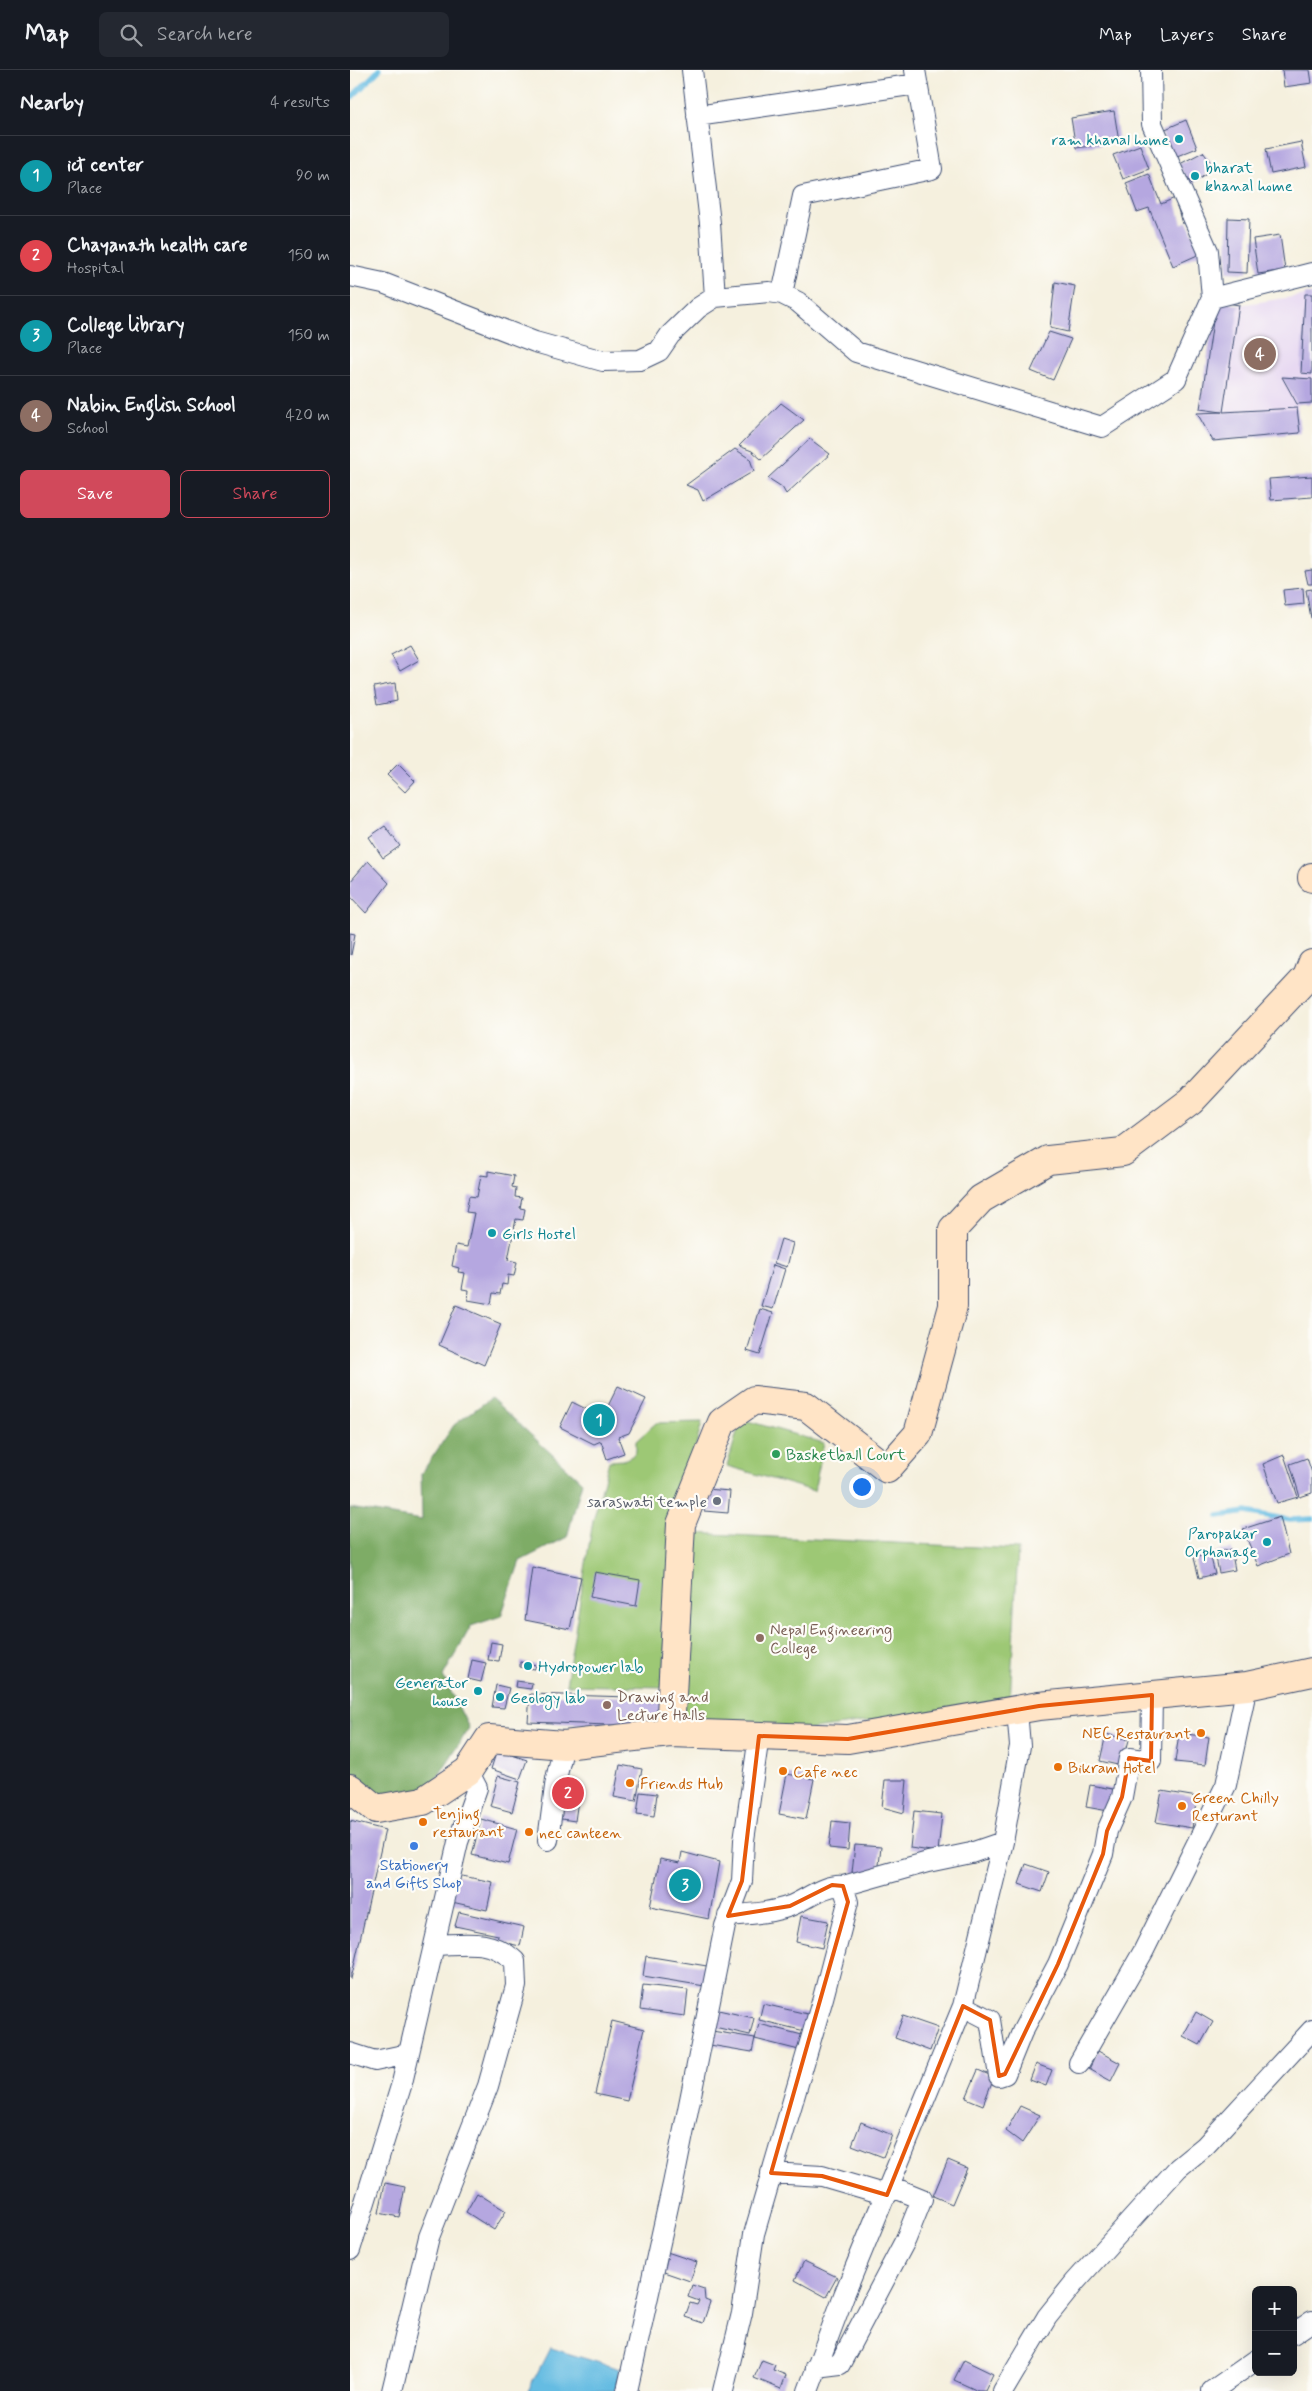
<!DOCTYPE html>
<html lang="en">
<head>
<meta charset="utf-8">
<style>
  body { margin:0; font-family:Mynerve,sans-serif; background:#242831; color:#f1f3f6 }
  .controls { position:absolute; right:15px; bottom:15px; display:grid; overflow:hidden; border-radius:8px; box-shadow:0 5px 20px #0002 }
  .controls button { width:45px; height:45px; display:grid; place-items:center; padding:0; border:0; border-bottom:1px solid #363941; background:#171b24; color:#f1f3f6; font:25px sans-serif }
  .you { position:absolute; left:511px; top:1416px; width:18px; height:18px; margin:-12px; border:4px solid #fff; border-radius:50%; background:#1a73e8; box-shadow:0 0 0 8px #1a73e833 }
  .badge { display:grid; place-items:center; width:32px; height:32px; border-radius:50%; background:#d1495b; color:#fff; font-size:16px; font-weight:700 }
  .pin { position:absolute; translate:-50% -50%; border:2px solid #fff; box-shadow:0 1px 5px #0006 }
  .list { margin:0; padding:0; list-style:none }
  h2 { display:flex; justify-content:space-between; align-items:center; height:65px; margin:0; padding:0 20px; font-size:21px }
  h2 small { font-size:16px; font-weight:400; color:#9ea1a6 }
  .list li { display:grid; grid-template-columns:32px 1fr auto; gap:15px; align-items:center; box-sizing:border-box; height:80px; padding:0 20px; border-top:1px solid #363941 }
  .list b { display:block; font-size:19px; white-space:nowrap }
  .list p { margin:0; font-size:16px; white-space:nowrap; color:#9ea1a6 }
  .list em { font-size:16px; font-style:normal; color:#9ea1a6 }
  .actions { display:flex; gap:10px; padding:15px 20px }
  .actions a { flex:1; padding:11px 0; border:1px solid #d1495b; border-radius:8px; text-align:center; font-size:18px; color:#d1495b }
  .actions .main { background:#d1495b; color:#fff }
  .icon { flex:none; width:28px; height:28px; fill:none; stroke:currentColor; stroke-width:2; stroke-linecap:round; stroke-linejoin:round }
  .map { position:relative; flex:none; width:962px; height:2321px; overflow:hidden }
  header { display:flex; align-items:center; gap:30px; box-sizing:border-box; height:70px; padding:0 25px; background:#171b24; border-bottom:1px solid #363941 }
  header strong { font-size:24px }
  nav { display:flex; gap:28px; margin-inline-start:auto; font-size:18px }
  .search { width:350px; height:45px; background:#242831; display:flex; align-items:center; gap:12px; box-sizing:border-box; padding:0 18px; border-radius:8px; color:#9ea1a6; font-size:19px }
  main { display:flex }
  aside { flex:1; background:#171b24 }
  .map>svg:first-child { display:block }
</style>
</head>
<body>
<header>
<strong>Map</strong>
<div class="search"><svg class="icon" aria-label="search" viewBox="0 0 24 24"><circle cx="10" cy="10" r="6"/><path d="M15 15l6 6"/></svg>Search here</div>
<nav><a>Map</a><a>Layers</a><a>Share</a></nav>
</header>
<main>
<aside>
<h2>Nearby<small>4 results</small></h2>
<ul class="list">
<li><span class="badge" style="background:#0f9aa8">1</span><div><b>ict center</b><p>Place</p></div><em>90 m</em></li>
<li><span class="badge" style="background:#e0444e">2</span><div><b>Chayanath health care</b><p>Hospital</p></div><em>150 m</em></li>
<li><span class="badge" style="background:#0f9aa8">3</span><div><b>College library</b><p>Place</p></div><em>150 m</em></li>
<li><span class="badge" style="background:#8d6e63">4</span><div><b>Nabin English School</b><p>School</p></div><em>420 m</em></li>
</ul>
<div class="actions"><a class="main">Save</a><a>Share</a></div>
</aside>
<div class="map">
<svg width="962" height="2321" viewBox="0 0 962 2321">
  <rect width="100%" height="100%" fill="#fdfcf7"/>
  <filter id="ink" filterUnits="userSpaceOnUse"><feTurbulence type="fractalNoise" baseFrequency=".02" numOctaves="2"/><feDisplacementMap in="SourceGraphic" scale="10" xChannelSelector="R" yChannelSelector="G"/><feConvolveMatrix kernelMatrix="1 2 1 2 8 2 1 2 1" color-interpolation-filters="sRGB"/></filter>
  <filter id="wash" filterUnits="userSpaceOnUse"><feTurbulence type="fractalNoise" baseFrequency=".0096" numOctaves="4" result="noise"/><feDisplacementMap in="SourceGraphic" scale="20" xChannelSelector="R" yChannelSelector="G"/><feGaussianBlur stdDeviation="1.12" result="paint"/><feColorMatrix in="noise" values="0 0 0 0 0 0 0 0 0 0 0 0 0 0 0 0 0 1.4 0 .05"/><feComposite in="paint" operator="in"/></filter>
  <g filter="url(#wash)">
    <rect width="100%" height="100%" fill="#f5f0de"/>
    <path fill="#e4d3f1" d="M 962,224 L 962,333 L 947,334 L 950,363 L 863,371 L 850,339 L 866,231 L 889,235 Z"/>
    <path fill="#9dc874" stroke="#5c7c69" d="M 391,1349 L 474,1373 L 464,1421 L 377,1396 Z
      M 352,1352 L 344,1383 L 324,1431 L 313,1617 L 216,1615 L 243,1451 L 259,1391 L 274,1390 L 282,1386 L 286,1381 L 286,1371 L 306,1353 Z
      M 340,1463 L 668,1479 L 660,1632 L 443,1662 L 328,1650 Z"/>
    <path fill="#7eac66" stroke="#4c6e62" d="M 141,1328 L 232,1412 L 217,1467 L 170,1491 L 151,1546 L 121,1556 L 93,1606 L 119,1658 L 81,1718 L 21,1736 L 0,1719 L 0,1438 L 72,1450 L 71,1404 L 104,1355 Z"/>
    <path fill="#65bce2" stroke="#4076a0" d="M 200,2278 L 270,2299 L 265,2321 L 178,2321 Z"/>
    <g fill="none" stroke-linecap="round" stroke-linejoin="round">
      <path stroke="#65bce2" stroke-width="5.5" d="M 0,29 L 29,0
        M 869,1446 L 896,1442 L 940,1450 L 962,1449"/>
    </g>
    <g id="blocks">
      <path fill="#b5a7e0" d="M 932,0 L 960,0 L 962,13 L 934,17 Z
        M 764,41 L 769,72 L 726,78 L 721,48 Z
        M 836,50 L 847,78 L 822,88 L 811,61 Z
        M 951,72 L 956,97 L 921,104 L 916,79 Z
        M 790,75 L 799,99 L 773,109 L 763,85 Z
        M 853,82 L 865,98 L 842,114 L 828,95 Z
        M 799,104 L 811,134 L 825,128 L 832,154 L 837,151 L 852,183 L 823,196 L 799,138 L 787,142 L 776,113 Z
        M 878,148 L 899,149 L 897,203 L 877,202 Z
        M 930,165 L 935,200 L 908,204 L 903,169 Z
        M 705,212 L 725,216 L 718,262 L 700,258 Z
        M 955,224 L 962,224 L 962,304 L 951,303 Z
        M 866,231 L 889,235 L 873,342 L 947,338 L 950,363 L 863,371 L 847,343 L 872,342 L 850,339 Z
        M 699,262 L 721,269 L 703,310 L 681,301 Z
        M 932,307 L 962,309 L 962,333 L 947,334 Z
        M 431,333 L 454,350 L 411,389 L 402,381 L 389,376 Z
        M 460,369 L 480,384 L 436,424 L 432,417 L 418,408 Z
        M 385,379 L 400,389 L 404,401 L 353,431 L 348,420 L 336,415 Z
        M 962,406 L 962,427 L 921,430 L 919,409 Z
        M 962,500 L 962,514 L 958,514 L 955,501 Z
        M 953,518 L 954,534 L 935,536 L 933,520 Z
        M 962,519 L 962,548 L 961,548 L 956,520 Z
        M 60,575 L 69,590 L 50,601 L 41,585 Z
        M 45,613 L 47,631 L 27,635 L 24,617 Z
        M 48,694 L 65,711 L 55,722 L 37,705 Z
        M 35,756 L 50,776 L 33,788 L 19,767 Z
        M 18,791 L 39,813 L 16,843 L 0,826 L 0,812 Z
        M 0,863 L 5,864 L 1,885 L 0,885 Z
        M 138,1101 L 164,1106 L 162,1117 L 166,1118 L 165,1127 L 172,1128 L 170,1138 L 175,1139 L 173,1150 L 166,1149 L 158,1190 L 167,1192 L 164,1206 L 158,1205 L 157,1215 L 152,1214 L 150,1224 L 143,1223 L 141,1234 L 118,1230 L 119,1220 L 112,1219 L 115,1203 L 108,1202 L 109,1198 L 102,1196 L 106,1175 L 117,1177 L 124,1143 L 116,1142 L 119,1126 L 127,1127 L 131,1105 L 138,1106 Z
        M 431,1169 L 443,1173 L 437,1197 L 424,1193 Z
        M 423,1195 L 435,1199 L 423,1239 L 411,1236 Z
        M 106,1235 L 151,1254 L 134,1295 L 89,1275 Z
        M 410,1239 L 423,1243 L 410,1285 L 397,1281 Z
        M 268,1316 L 296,1329 L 279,1363 L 268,1367 L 274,1383 L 257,1389 L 251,1371 L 244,1374 L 210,1357 L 222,1332 L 244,1343 L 257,1338 Z
        M 934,1385 L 948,1427 L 927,1433 L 913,1394 Z
        M 957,1388 L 962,1403 L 962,1423 L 950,1427 L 940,1394 Z
        M 356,1419 L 380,1421 L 378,1443 L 354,1441 Z
        M 930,1447 L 939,1484 L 908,1496 L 893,1459 Z
        M 881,1479 L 885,1500 L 869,1503 L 865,1482 Z
        M 860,1484 L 865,1504 L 849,1508 L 844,1488 Z
        M 182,1497 L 231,1507 L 220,1559 L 175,1550 Z
        M 245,1502 L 290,1510 L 286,1536 L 240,1527 Z
        M 141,1572 L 152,1574 L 149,1591 L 138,1590 Z
        M 122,1590 L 136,1593 L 131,1612 L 118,1609 Z
        M 170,1592 L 186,1595 L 185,1599 L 170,1597 Z
        M 166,1611 L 182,1613 L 181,1619 L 165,1617 Z
        M 146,1615 L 159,1618 L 154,1638 L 142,1637 Z
        M 180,1624 L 312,1628 L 312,1657 L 178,1652 Z
        M 829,1663 L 859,1667 L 855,1695 L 825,1692 Z
        M 756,1664 L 779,1670 L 772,1696 L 750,1691 Z
        M 147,1680 L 177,1690 L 170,1709 L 141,1699 Z
        M 270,1695 L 292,1699 L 286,1731 L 264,1727 Z
        M 437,1704 L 464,1709 L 456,1749 L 429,1744 Z
        M 148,1706 L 170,1712 L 162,1742 L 140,1736 Z
        M 535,1710 L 557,1710 L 554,1743 L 532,1737 Z
        M 210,1713 L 230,1716 L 225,1751 L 205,1748 Z
        M 740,1715 L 768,1720 L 764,1742 L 736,1737 Z
        M 812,1721 L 847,1727 L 842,1758 L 806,1752 Z
        M 290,1722 L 307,1724 L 304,1746 L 287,1744 Z
        M 564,1741 L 592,1744 L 588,1782 L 560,1778 Z
        M 131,1749 L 167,1759 L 158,1794 L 122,1785 Z
        M 0,1751 L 35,1760 L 1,1909 L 0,1909 Z
        M 482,1751 L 500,1753 L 498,1780 L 479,1778 Z
        M 505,1775 L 531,1777 L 528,1804 L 502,1802 Z
        M 332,1782 L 369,1792 L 359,1849 L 300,1837 L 310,1789 L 330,1793 Z
        M 676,1794 L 699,1802 L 692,1822 L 669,1814 Z
        M 107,1805 L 143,1812 L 137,1840 L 102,1832 Z
        M 109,1842 L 174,1857 L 170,1876 L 147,1871 L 148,1865 L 105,1856 Z
        M 451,1846 L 478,1851 L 472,1878 L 446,1872 Z
        M 296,1886 L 363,1897 L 361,1917 L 293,1906 Z
        M 293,1915 L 338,1920 L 335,1946 L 290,1940 Z
        M 413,1934 L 462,1945 L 459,1962 L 409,1950 Z
        M 364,1939 L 404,1948 L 400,1965 L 360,1956 Z
        M 846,1942 L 863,1952 L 850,1975 L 833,1966 Z
        M 553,1946 L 588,1958 L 580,1981 L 545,1968 Z
        M 262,1951 L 294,1959 L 277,2031 L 245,2024 Z
        M 409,1954 L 456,1966 L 453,1981 L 405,1969 Z
        M 362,1961 L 405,1968 L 402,1982 L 360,1975 Z
        M 748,1981 L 770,1993 L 761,2011 L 739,1999 Z
        M 686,1994 L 702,2000 L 696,2016 L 680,2010 Z
        M 628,2000 L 644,2007 L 633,2035 L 616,2028 Z
        M 670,2036 L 690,2045 L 672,2073 L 656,2061 Z
        M 511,2052 L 542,2065 L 533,2087 L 502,2075 Z
        M 598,2090 L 617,2098 L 602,2134 L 583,2126 Z
        M 35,2113 L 55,2117 L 49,2147 L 29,2143 Z
        M 127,2123 L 156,2141 L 144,2160 L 116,2142 Z
        M 317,2182 L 347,2192 L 340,2211 L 311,2201 Z
        M 454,2191 L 487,2207 L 476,2227 L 445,2210 Z
        M 342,2215 L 354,2219 L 355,2230 L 360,2232 L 353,2253 L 335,2247 L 340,2233 L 347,2235 L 349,2231 L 338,2227 Z
        M 412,2290 L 425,2295 L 423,2300 L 436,2305 L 431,2319 L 404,2308 Z
        M 614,2290 L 643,2304 L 635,2321 L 628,2321 L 604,2310 Z"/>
    </g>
  </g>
  <g filter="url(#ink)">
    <use href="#blocks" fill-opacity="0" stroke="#3c4c71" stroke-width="1"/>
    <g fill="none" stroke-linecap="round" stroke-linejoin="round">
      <g stroke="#3c4c71" stroke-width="22">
        <path id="street" d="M 342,0 L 360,153 L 365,227
          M 801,0 L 802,54 L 858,181 L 862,228
          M 347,46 L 567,14
          M 0,206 L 33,213 L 185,272 L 253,291 L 290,290 L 309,281 L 320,265 L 348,238 L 365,227 L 419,222 L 432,224 L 448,232 L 506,282 L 752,357 L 826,309 L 862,228 L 962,203
          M 432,224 L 453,126 L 582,99 L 565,0
          M 198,1770 L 206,1709 L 214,1675
          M 493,1816 L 578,1792 L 621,1783 L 653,1772
          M 613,1936 L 640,1950 L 649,2006 L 655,2004 L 672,1962 L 708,1894 L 753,1784 L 757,1761 L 772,1727 L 779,1688 L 801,1691 L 802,1625
          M 0,1983 L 25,1991 L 58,1984
          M 729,1993 L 793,1882 L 876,1715 L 897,1616
          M 421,2103 L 472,2106 L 537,2125
          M 0,2180 L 52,2013 L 108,1772 L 127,1718 L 118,1701
          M 943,2264 L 962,2251
          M 466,2297 L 490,2294 L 556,2169 L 572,2129 L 540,2116
          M 42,2321 L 79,2167 L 138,2016 L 166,1916 L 165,1891 C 140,1868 117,1874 85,1875
          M 277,2321 L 323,2114 L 375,1856 L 392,1811 L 394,1770 L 409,1666
          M 373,2321 L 392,2243 L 404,2164 L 473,1928 L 498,1832 L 493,1816 C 473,1814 458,1829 440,1836 C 420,1843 399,1844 378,1846
          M 458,2321 L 494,2225 L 613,1936 L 653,1772 L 670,1676 L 667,1640
          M 653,2321 L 697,2247 L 725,2212 L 828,2098 L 855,2076 L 962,1960
          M 862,2321 L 906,2290"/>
      </g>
      <g stroke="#3c4c71" stroke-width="30">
        <path id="secondary" d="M 962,807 L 962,808
          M 320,1663 L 331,1454 L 372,1352 L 404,1330 L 456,1336 L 537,1399 L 568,1364 L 603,1236 L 603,1159 L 631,1129 L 698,1090 L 773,1082 L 841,1031 L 957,907 L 962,894
          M 0,1718 L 26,1739 L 73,1731 L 118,1701 L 139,1669 L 214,1675 L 320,1663 L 498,1669 L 689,1636 L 897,1616 L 962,1602"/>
      </g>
      <use href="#street" stroke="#fff" stroke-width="20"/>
      <use href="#secondary" stroke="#ffe4c6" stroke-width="28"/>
    </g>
  </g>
  <path fill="none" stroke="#e8590c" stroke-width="4" stroke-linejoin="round" d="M 802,1625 L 801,1691 L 779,1688 L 772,1727 L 757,1761 L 753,1784 L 708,1894 L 655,2004 L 649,2006 L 640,1950 L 613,1936 L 537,2125 L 472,2106 L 421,2103 L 498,1832 L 493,1816 L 482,1815 L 440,1836 L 378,1846 L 392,1811 L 409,1666 L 498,1669 L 689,1636 Z"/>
  <g fill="#0f9aa8" stroke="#fdfcf7" stroke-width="2">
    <circle cx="829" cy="69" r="5"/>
    <circle cx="845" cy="106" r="5"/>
    <circle cx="142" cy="1163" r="5"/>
    <circle cx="917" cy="1472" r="5"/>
    <circle cx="178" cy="1596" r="5"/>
    <circle cx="128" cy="1621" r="5"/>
    <circle cx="150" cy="1627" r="5"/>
  </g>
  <circle fill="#2e9e5b" stroke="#fdfcf7" stroke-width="2" cx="426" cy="1384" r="5"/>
  <circle fill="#6b7280" stroke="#fdfcf7" stroke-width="2" cx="367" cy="1431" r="5"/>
  <g fill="#8d6e63" stroke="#fdfcf7" stroke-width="2">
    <circle cx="410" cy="1568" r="5"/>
    <circle cx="257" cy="1635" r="5"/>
  </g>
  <g fill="#e8710a" stroke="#fdfcf7" stroke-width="2">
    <circle cx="851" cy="1663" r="5"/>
    <circle cx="708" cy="1697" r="5"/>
    <circle cx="433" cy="1701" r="5"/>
    <circle cx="280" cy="1713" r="5"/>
    <circle cx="832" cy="1736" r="5"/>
    <circle cx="73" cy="1752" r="5"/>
    <circle cx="179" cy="1762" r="5"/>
  </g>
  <circle fill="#3f7fe0" stroke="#fdfcf7" stroke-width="2" cx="64" cy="1776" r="5"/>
  <g text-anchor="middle" stroke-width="4.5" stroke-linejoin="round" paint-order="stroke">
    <g font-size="16" fill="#0d838f" stroke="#fdfcf7" text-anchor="start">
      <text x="819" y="75" text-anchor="end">ram khanal home</text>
      <text x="855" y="103">bharat<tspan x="855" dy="18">khanal home</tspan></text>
      <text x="152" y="1169">Girls Hostel</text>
      <text x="907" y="1469" text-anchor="end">Paropakar<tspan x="907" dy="18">Orphanage</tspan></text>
      <text x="188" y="1602">Hydropower lab</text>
      <text x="118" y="1618" text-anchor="end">Generator<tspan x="118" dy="18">house</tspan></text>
      <text x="160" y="1633">Geology lab</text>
    </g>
    <g font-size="16" fill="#27864d" stroke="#fdfcf7" text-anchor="start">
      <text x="436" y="1390">Basketball Court</text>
    </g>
    <g font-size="16" fill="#5b616d" stroke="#fdfcf7" text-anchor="end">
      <text x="357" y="1437">saraswati temple</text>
    </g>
    <g font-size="16" fill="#785e54" stroke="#fdfcf7" text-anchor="start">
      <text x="420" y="1565">Nepal Engineering<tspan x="420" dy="18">College</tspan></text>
      <text x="267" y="1632">Drawing and<tspan x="267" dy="18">Lecture Halls</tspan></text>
    </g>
    <g font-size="16" fill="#c56008" stroke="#fdfcf7" text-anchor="start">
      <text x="841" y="1669" text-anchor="end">NEC Restaurant</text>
      <text x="718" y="1703">Bikram Hotel</text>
      <text x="443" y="1707">Cafe nec</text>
      <text x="290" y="1719">Friends Hub</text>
      <text x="842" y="1733">Green Chilly<tspan x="842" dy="18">Resturant</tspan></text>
      <text x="83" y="1749">Tenjing<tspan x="83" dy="18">restaurant</tspan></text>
      <text x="189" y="1768">nec canteen</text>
    </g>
    <g font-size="16" fill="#366cbe" stroke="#fdfcf7">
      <text x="64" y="1800">Stationery<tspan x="64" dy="18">and Gifts Shop</tspan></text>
    </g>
  </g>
</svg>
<div class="controls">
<button>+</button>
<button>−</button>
</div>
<div class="you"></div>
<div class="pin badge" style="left:249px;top:1350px;background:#0f9aa8">1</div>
<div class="pin badge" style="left:218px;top:1723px;background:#e0444e">2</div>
<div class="pin badge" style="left:335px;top:1815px;background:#0f9aa8">3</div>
<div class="pin badge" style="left:910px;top:284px;background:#8d6e63">4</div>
</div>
</main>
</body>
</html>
